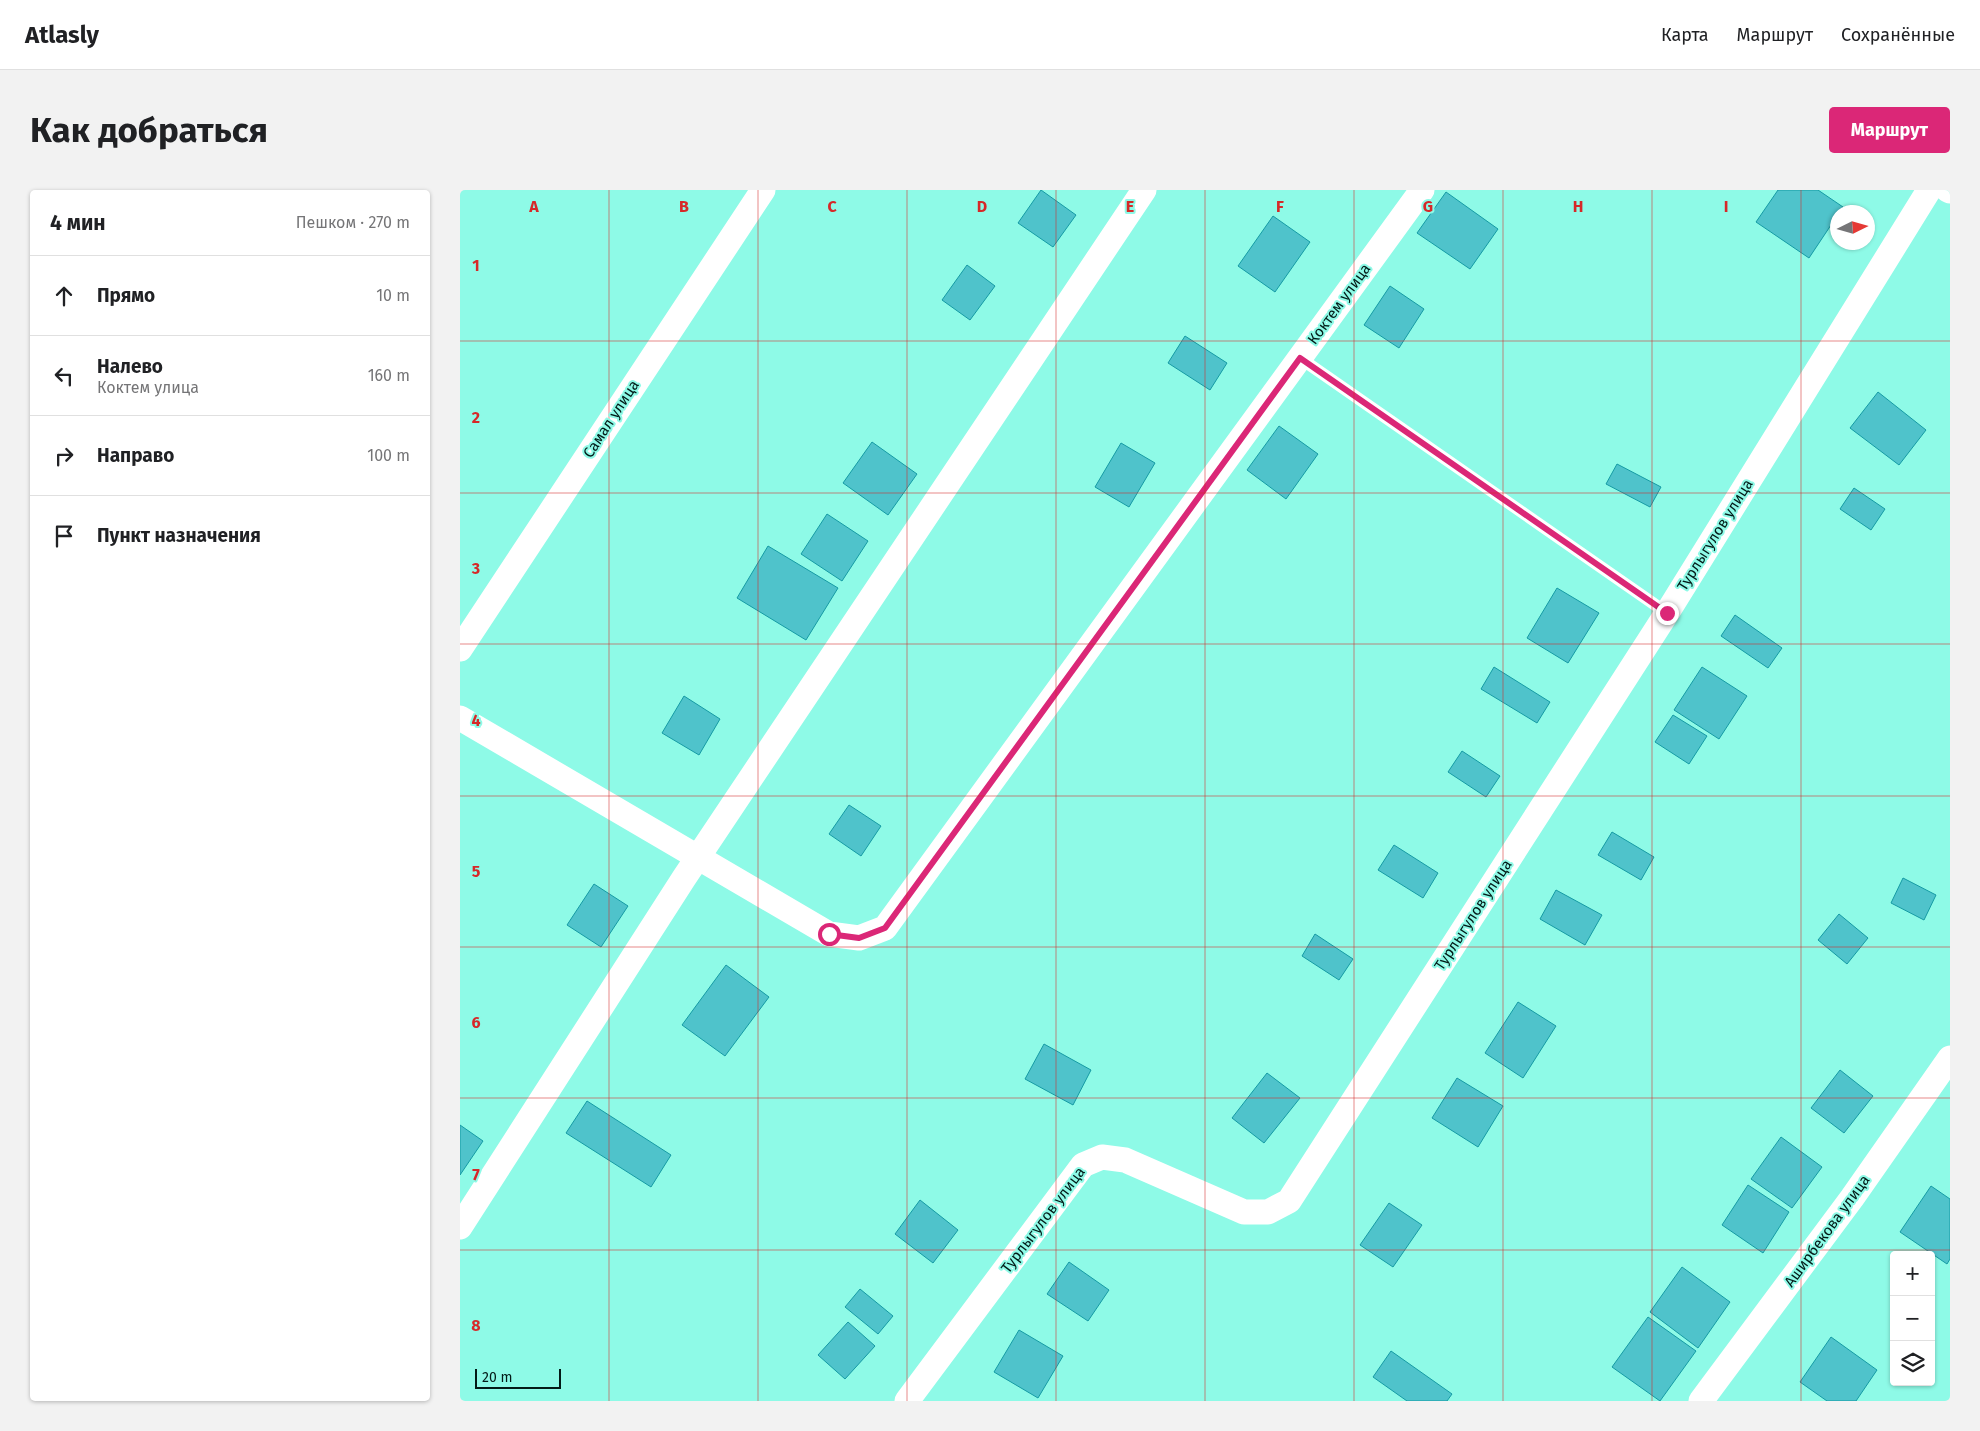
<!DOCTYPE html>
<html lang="ru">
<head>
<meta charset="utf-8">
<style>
  body { margin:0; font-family:"Fira Sans",sans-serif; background:#f2f2f2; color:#202124 }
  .controls { position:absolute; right:15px; bottom:15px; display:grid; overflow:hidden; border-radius:5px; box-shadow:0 1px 4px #0004 }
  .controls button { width:45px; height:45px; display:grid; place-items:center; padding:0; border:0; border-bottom:1px solid #e0e0e0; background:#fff; color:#202124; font:25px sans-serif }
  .compass { position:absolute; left:1370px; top:15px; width:45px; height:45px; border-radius:50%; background:#fff; box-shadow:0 1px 4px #0004; rotate:85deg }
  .scale { position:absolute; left:15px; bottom:12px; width:86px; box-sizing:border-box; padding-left:5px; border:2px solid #031a17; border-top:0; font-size:14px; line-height:18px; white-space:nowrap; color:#031a17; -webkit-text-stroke:4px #8efae7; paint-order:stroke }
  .stop { position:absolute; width:15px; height:15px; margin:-11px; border:4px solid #db2777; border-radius:50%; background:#fff }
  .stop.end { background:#db2777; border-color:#fff; box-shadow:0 1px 5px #0008 }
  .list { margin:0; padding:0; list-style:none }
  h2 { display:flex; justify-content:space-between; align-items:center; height:65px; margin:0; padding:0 20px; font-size:21px }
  h2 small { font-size:16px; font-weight:400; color:#757577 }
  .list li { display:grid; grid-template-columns:32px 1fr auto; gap:15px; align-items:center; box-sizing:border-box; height:80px; padding:0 20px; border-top:1px solid #e0e0e0 }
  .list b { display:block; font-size:19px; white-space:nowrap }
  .list p { margin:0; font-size:16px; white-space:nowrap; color:#757577 }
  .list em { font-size:16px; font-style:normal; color:#757577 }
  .icon { flex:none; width:28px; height:28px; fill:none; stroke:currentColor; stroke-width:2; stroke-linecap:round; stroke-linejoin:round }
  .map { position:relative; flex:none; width:1490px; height:1211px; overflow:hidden; border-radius:5px }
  header { display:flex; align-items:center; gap:30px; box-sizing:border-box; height:70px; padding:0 25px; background:#fff; border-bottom:1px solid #e0e0e0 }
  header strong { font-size:24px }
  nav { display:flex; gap:28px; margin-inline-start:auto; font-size:18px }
  .intro { display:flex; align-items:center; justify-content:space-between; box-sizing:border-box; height:120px; padding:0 30px }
  h1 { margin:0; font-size:35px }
  .button { padding:12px 22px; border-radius:5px; background:#db2777; color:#fff; font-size:18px; font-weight:700 }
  main { display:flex; gap:30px; padding:0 30px }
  aside { flex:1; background:#fff; border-radius:5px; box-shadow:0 1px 4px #0004 }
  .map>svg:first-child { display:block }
</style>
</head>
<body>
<header>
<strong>Atlasly</strong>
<nav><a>Карта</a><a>Маршрут</a><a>Сохранённые</a></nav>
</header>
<div class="intro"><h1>Как добраться</h1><a class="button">Маршрут</a></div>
<main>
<aside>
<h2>4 мин<small>Пешком · 270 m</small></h2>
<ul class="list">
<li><svg class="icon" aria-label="ahead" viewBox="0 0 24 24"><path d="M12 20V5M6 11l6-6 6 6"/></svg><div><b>Прямо</b></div><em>10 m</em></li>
<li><svg class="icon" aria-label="left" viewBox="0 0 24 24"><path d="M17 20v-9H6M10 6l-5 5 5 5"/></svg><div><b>Налево</b><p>Коктем улица</p></div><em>160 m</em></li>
<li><svg class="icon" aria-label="right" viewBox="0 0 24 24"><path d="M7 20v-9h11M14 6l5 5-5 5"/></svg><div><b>Направо</b></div><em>100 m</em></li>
<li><svg class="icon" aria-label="arrive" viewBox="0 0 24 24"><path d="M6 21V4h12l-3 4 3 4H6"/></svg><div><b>Пункт назначения</b></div></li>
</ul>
</aside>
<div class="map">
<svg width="1490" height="1211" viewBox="0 0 1490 1211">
  <rect width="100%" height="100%" fill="#8efae7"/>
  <path fill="#4fc3cb" stroke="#159ba4" d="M 581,0 L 616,25 L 593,57 L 558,33 Z
    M 1318,0 L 1358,0 L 1383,17 L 1349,68 L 1296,32 Z
    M 986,2 L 1038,39 L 1010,79 L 957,43 Z
    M 813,26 L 850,52 L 815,102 L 778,76 Z
    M 507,75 L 535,96 L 510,130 L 482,110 Z
    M 930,96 L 964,119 L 939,158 L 904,135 Z
    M 725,146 L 767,173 L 750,200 L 708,173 Z
    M 1418,202 L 1466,240 L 1439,275 L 1390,238 Z
    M 819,236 L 858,264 L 826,309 L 787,280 Z
    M 412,252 L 457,284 L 428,325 L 383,293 Z
    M 661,253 L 695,273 L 669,317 L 635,297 Z
    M 1157,274 L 1201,297 L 1190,317 L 1146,294 Z
    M 1394,298 L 1425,319 L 1411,340 L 1380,319 Z
    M 367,324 L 408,351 L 382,391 L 341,364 Z
    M 308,356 L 378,398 L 346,450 L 277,408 Z
    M 1097,398 L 1139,423 L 1108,473 L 1067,448 Z
    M 1275,425 L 1322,458 L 1308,478 L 1261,446 Z
    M 1034,477 L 1090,512 L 1077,533 L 1021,499 Z
    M 1242,477 L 1287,506 L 1259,549 L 1214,520 Z
    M 224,506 L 260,529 L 239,565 L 202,543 Z
    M 1213,525 L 1247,546 L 1229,574 L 1195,552 Z
    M 1002,561 L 1040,586 L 1026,607 L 988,582 Z
    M 389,615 L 421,636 L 401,666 L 369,644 Z
    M 1152,642 L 1194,667 L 1181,690 L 1138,665 Z
    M 934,655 L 978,683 L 963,708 L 918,680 Z
    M 1443,688 L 1476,705 L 1464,730 L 1431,713 Z
    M 134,694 L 168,716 L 141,757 L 107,735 Z
    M 1096,700 L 1142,725 L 1125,755 L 1080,729 Z
    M 1379,724 L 1408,748 L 1387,774 L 1358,750 Z
    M 855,744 L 893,769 L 879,790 L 842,766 Z
    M 266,775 L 309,807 L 265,866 L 222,835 Z
    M 1058,812 L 1096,836 L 1063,888 L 1025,863 Z
    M 584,854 L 631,880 L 613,915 L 565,889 Z
    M 1380,880 L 1413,906 L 1384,943 L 1351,918 Z
    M 807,883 L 840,908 L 804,953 L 772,928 Z
    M 997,888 L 1043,916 L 1018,957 L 972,928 Z
    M 127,911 L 211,965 L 191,997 L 106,943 Z
    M 0,935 L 23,951 L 0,985 Z
    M 1321,947 L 1362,977 L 1332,1018 L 1291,989 Z
    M 1288,995 L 1329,1022 L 1303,1063 L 1262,1035 Z
    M 1471,996 L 1490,1009 L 1490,1069 L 1487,1074 L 1440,1042 Z
    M 460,1010 L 498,1040 L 473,1073 L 435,1044 Z
    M 929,1013 L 962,1035 L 933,1077 L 900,1055 Z
    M 609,1072 L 649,1100 L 628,1131 L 587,1104 Z
    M 1222,1077 L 1270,1112 L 1238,1158 L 1190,1122 Z
    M 400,1099 L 433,1126 L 418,1144 L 385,1117 Z
    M 1188,1127 L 1236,1161 L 1200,1211 L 1152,1177 Z
    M 388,1132 L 415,1156 L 385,1189 L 358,1165 Z
    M 559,1140 L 603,1166 L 578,1208 L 534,1182 Z
    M 1371,1147 L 1417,1180 L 1396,1211 L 1367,1211 L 1340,1192 Z
    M 931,1161 L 992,1204 L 987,1211 L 947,1211 L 913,1187 Z"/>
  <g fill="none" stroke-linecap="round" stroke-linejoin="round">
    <path stroke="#fff" stroke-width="12" d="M 840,168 L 1207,423"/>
    <path stroke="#fff" stroke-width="25" d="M 1488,0 L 1490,1
      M 0,459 L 303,0
      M 0,528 L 369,744 L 399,748 L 425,738 L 962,0
      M 0,1037 L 224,688 L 684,0
      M 447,1211 L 623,975 L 642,967 L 665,970 L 784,1022 L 808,1022 L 829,1011 L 1207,423 L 1469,0
      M 1241,1211 L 1392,1008 L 1490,868"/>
  </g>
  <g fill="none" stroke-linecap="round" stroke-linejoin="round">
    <path stroke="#db2777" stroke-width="6" d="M 369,744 L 399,748 L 425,738 L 840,168 L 1207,423"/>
  </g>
  <path fill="none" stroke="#d62828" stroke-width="1" stroke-opacity="0.55" d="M 149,0 L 149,1211M 298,0 L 298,1211M 447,0 L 447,1211M 596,0 L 596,1211M 745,0 L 745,1211M 894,0 L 894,1211M 1043,0 L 1043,1211M 1192,0 L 1192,1211M 1341,0 L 1341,1211M 0,151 L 1490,151M 0,303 L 1490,303M 0,454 L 1490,454M 0,606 L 1490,606M 0,757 L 1490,757M 0,908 L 1490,908M 0,1060 L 1490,1060"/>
  <g text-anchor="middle" stroke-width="4" stroke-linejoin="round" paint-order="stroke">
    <g font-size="15" fill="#031a17" stroke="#8efae7">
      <text transform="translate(879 114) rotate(-54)" y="5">Коктем улица</text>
      <text transform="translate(151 229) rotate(-57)" y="5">Самал улица</text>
      <text transform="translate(1255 345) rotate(-58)" y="5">Турлыгулов улица</text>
      <text transform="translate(1013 725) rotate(-57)" y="5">Турлыгулов улица</text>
      <text transform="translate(583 1030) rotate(-53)" y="5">Турлыгулов улица</text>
      <text transform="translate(1367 1041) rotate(-54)" y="5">Аширбекова улица</text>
    </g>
  </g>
  <g font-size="16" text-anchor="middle" font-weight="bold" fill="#d62828" stroke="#8efae7" stroke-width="4" stroke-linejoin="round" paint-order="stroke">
    <text x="74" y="22">A</text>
    <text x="224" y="22">B</text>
    <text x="372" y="22">C</text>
    <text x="522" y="22">D</text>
    <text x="670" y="22">E</text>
    <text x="820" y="22">F</text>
    <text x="968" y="22">G</text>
    <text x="1118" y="22">H</text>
    <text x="1266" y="22">I</text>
    <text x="16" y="81">1</text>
    <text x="16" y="233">2</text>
    <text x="16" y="384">3</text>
    <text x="16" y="536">4</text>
    <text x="16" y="687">5</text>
    <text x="16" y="838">6</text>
    <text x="16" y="990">7</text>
    <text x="16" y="1141">8</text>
  </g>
</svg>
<div class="controls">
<button>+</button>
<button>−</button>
<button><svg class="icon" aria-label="layers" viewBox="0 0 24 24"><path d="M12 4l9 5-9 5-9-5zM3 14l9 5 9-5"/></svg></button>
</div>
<svg class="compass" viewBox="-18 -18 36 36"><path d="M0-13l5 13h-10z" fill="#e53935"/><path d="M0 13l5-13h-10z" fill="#757577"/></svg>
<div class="scale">20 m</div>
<div class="stop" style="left:369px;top:744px"></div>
<div class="stop end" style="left:1207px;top:423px"></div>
</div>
</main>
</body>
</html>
